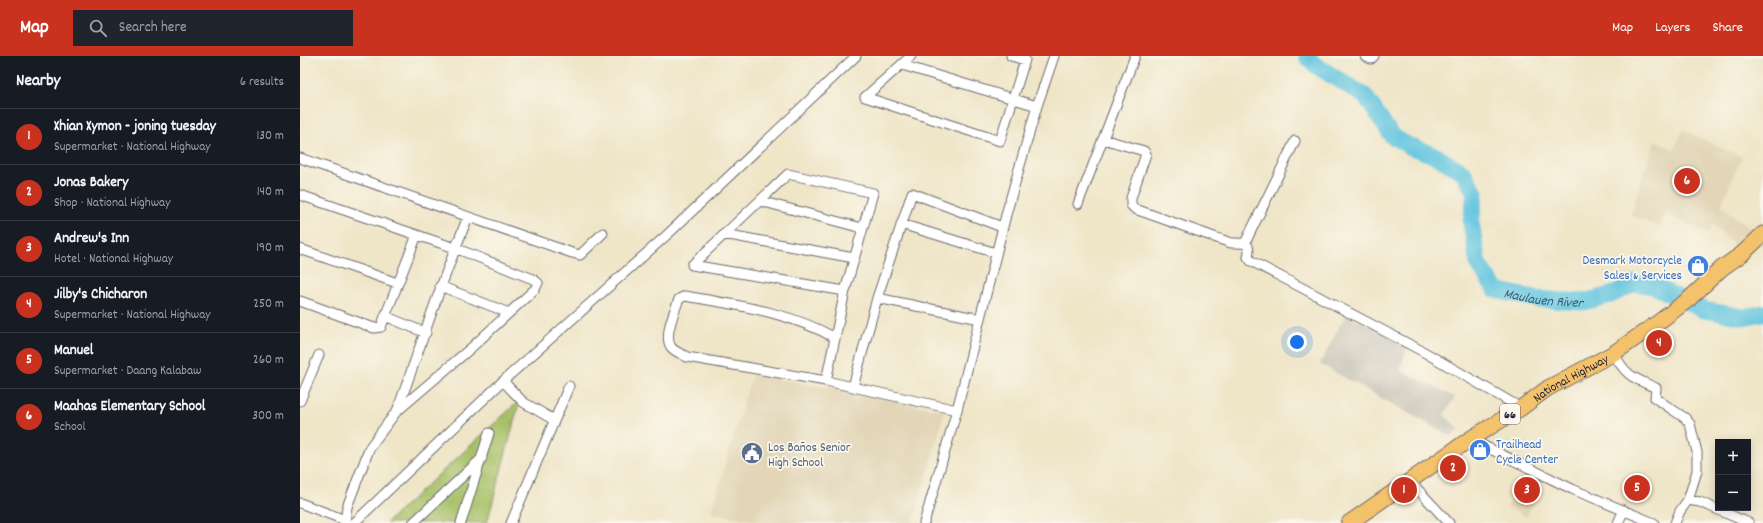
<!DOCTYPE html>
<html lang="en">
<head>
<meta charset="utf-8">
<style>
  body { margin:0; font-family:Dekko,sans-serif; background:#20242c; color:#f1f3f6 }
  .controls { position:absolute; right:12px; bottom:12px; display:grid; overflow:hidden; border-radius:0px; box-shadow:0 2px 10px #0003 }
  .controls button { width:36px; height:36px; display:grid; place-items:center; padding:0; border:0; border-bottom:1px solid #363941; background:#171b24; color:#f1f3f6; font:20px sans-serif }
  .you { position:absolute; left:997px; top:286px; width:14px; height:14px; margin:-10px; border:3px solid #fff; border-radius:50%; background:#1a73e8; box-shadow:0 0 0 6px #1a73e833 }
  .badge { display:grid; place-items:center; width:26px; height:26px; border-radius:50%; background:#c8321e; color:#fff; font-size:13px; font-weight:700 }
  .pin { position:absolute; translate:-50% -50%; border:2px solid #fff; box-shadow:0 1px 4px #0006 }
  .list { margin:0; padding:0; list-style:none }
  h2 { display:flex; justify-content:space-between; align-items:center; height:52px; margin:0; padding:0 16px; font-size:17px }
  h2 small { font-size:13px; font-weight:400; color:#9ea1a6 }
  .list li { display:grid; grid-template-columns:26px 1fr auto; gap:12px; align-items:center; box-sizing:border-box; height:56px; padding:0 16px; border-top:1px solid #363941 }
  .list b { display:block; font-size:15px; white-space:nowrap }
  .list p { margin:0; font-size:13px; white-space:nowrap; color:#9ea1a6 }
  .list em { font-size:13px; font-style:normal; color:#9ea1a6 }
  .icon { flex:none; width:22px; height:22px; fill:none; stroke:currentColor; stroke-width:2; stroke-linecap:round; stroke-linejoin:round }
  .map { position:relative; flex:none; width:1463px; height:467px; overflow:hidden }
  header { display:flex; align-items:center; gap:24px; box-sizing:border-box; height:56px; padding:0 20px; background:#c8321e; color:#fff }
  header strong { font-size:19px }
  nav { display:flex; gap:22px; margin-inline-start:auto; font-size:14px }
  .search { width:280px; height:36px; background:#20242c; display:flex; align-items:center; gap:10px; box-sizing:border-box; padding:0 14px; border-radius:0px; color:#9ea1a6; font-size:15px }
  main { display:flex }
  aside { flex:1; background:#171b24 }
  .map>svg:first-child { display:block }
</style>
</head>
<body>
<header>
<strong>Map</strong>
<div class="search"><svg class="icon" aria-label="search" viewBox="0 0 24 24"><circle cx="10" cy="10" r="6"/><path d="M15 15l6 6"/></svg>Search here</div>
<nav><a>Map</a><a>Layers</a><a>Share</a></nav>
</header>
<main>
<aside>
<h2>Nearby<small>6 results</small></h2>
<ul class="list">
<li><span class="badge">1</span><div><b>Xhian Xymon - joning tuesday</b><p>Supermarket · National Highway</p></div><em>130 m</em></li>
<li><span class="badge">2</span><div><b>Jonas Bakery</b><p>Shop · National Highway</p></div><em>140 m</em></li>
<li><span class="badge">3</span><div><b>Andrew's Inn</b><p>Hotel · National Highway</p></div><em>190 m</em></li>
<li><span class="badge">4</span><div><b>Jilby's Chicharon</b><p>Supermarket · National Highway</p></div><em>250 m</em></li>
<li><span class="badge">5</span><div><b>Manuel</b><p>Supermarket · Daang Kalabaw</p></div><em>260 m</em></li>
<li><span class="badge">6</span><div><b>Maahas Elementary School</b><p>School</p></div><em>300 m</em></li>
</ul>
</aside>
<div class="map">
<svg width="1463" height="467" viewBox="0 0 1463 467">
  <rect width="100%" height="100%" fill="#fbf7ec"/>
  <filter id="ink" filterUnits="userSpaceOnUse"><feTurbulence type="fractalNoise" baseFrequency=".025" numOctaves="2"/><feDisplacementMap in="SourceGraphic" scale="8" xChannelSelector="R" yChannelSelector="G"/><feConvolveMatrix kernelMatrix="1 2 1 2 8 2 1 2 1" color-interpolation-filters="sRGB"/></filter>
  <filter id="wash" filterUnits="userSpaceOnUse"><feTurbulence type="fractalNoise" baseFrequency=".012" numOctaves="4" result="noise"/><feDisplacementMap in="SourceGraphic" scale="16" xChannelSelector="R" yChannelSelector="G"/><feGaussianBlur stdDeviation="0.9" result="paint"/><feColorMatrix in="noise" values="0 0 0 0 0 0 0 0 0 0 0 0 0 0 0 0 0 1.4 0 .05"/><feComposite in="paint" operator="in"/></filter>
  <g filter="url(#wash)">
    <rect width="100%" height="100%" fill="#efe5c7"/>
    <path fill="#e2d6b7" d="M 1383,74 L 1442,101 L 1421,149 L 1450,173 L 1434,189 L 1413,168 L 1409,177 L 1366,158 L 1360,171 L 1330,159 L 1355,84 L 1374,93 Z
      M 452,319 L 543,334 L 645,355 L 613,467 L 466,467 L 411,457 Z
      M 1230,410 L 1246,418 L 1227,461 L 1207,451 Z"/>
    <path fill="#c8c4b8" d="M 1046,258 L 1108,290 L 1100,314 L 1155,341 L 1144,359 L 1160,374 L 1150,380 L 1020,308 Z"/>
    <path fill="#a5bf65" stroke="#647050" d="M 220,344 L 187,467 L 86,467 Z"/>
    <g fill="none" stroke-linecap="round" stroke-linejoin="round">
      <path stroke="#61c4df" stroke-width="17" id="s1" d="M 1007,0 L 1015,9 L 1065,40 L 1092,80 L 1109,90 L 1136,100 L 1163,116 L 1175,137 L 1171,166 L 1178,208 L 1196,234 L 1236,243 L 1283,246 L 1311,239 L 1335,227 L 1354,230 L 1404,254 L 1444,261 L 1463,257"/>
    </g>
  </g>
  <g filter="url(#ink)">
    <g fill="none" stroke-linecap="round" stroke-linejoin="round">
      <g stroke="#6a666c" stroke-width="11">
        <path id="street" d="M 835,0 L 803,83 L 844,95 L 846,98 L 831,142 L 831,149 L 835,153 L 931,187 C 943,187 952,185 948,201 L 951,205 L 1124,296 L 1221,352
          M 1065,0 L 1071,3 L 1074,0
          M 602,9 L 737,50
          M 565,41 L 700,85 L 725,4 L 711,0
          M 565,41 L 611,0
          M 0,102 L 272,197 L 280,199 L 303,177
          M 0,139 L 155,192 L 233,223 L 238,227 L 235,233 L 171,292 L 96,356 L 70,391 L 47,451 L 45,467
          M 460,145 L 562,172
          M 778,148 L 803,83
          M 601,168 L 696,197
          M 424,178 L 554,202
          M 945,187 L 995,85
          M 0,193 L 97,227
          M 392,209 L 488,118 L 573,137 L 545,235 L 526,325
          M 392,209 L 545,235
          M 140,230 L 209,257
          M 577,242 L 680,263
          M 0,245 L 74,272 L 81,271 L 117,179
          M 85,260 L 126,277
          M 535,282 C 490,256 436,249 385,240 L 379,243 C 375,254 363,280 371,291 C 375,296 382,298 387,301 L 526,325 L 657,354
          M 1314,297 C 1325,320 1334,322 1356,332 L 1355,342 L 1385,362 L 1390,368 L 1397,396 L 1397,415 L 1388,444
          M 203,325 L 223,346 L 254,364
          M 553,331 L 577,242 L 612,137 L 702,171
          M 0,345 L 19,299
          M 97,355 C 121,290 141,225 168,161
          M 1170,383 L 1272,433 L 1354,467
          M 1110,425 L 1149,467
          M 0,447 L 45,464
          M 54,467 L 203,325 L 368,178 L 556,0
          M 113,467 L 182,402
          M 161,467 L 189,377
          M 211,467 L 269,330
          M 624,467 L 657,354 L 707,155 L 737,50 L 754,0
          M 1318,467 L 1324,454
          M 1375,467 L 1380,455 L 1388,444 L 1400,446 L 1449,467"/>
      </g>
      <g stroke="#6a666c" stroke-width="17">
        <g id="primary">
          <path id="s2" d="M 1049,467 L 1170,383 L 1221,352 L 1248,332 L 1314,297 L 1356,268 L 1389,243 L 1422,212 L 1442,198 L 1463,178"/>
        </g>
      </g>
      <use href="#street" stroke="#fff" stroke-width="9"/>
      <use href="#primary" stroke="#f4c26a" stroke-width="15"/>
    </g>
  </g>
  <defs>
    <g id="shop-disc" transform="scale(1.15)"><circle r="9.5" fill="#3f7fe0" stroke="#fbf7ec"/><path d="M-5-2.5h2.3a2.7 3.5 0 0 1 5.4 0H5L5.5 6h-11ZM-1.5-2.5h3a1.5 2.3 0 0 0-3 0Z" fill="#fff"/></g>
    <g id="civic-disc" transform="scale(1.15)"><circle r="9.5" fill="#5c6f8a" stroke="#fbf7ec"/><path d="M-.6-6.5H3V-4.5H.6V-3L4-1V1h2V6H-6V1h2V-1L-.6-3ZM-1.2 2.5V6h2.4V2.5Z" fill="#fff"/></g>
  </defs>
  <g fill-rule="evenodd">
    <use href="#shop-disc" x="1398" y="210"/>
    <use href="#shop-disc" x="1180" y="394"/>
    <use href="#civic-disc" x="452" y="397"/>
  </g>
  <g text-anchor="middle" stroke-width="3.5" stroke-linejoin="round" paint-order="stroke">
    <rect fill="#fbf7ec" stroke="#636270" stroke-width="1" x="1200" y="348" width="20" height="20" rx="3"/>
    <g font-size="12" font-weight="bold" fill="#22223b">
      <text x="1210" y="362">66</text>
    </g>
    <g font-size="13" fill="#366cbe" stroke="#fbf7ec" text-anchor="end">
      <text x="1382" y="208">Desmark Motorcycle<tspan x="1382" dy="15">Sales &amp; Services</tspan></text>
      <text x="1196" y="392" text-anchor="start">Trailhead<tspan x="1196" dy="15">Cycle Center</tspan></text>
    </g>
    <g font-size="13" fill="#22223b" stroke="#fbf7ec">
      <text dy="5" stroke="none"><textPath href="#s2" startOffset="265">National Highway</textPath></text>
    </g>
    <g font-size="13" fill="#4e5e75" stroke="#fbf7ec" text-anchor="start">
      <text x="468" y="395">Los Baños Senior<tspan x="468" dy="15">High School</tspan></text>
    </g>
    <g font-size="14" font-style="italic" fill="#385b74" stroke="#fbf7ec">
      <text dy="5" stroke="none"><textPath href="#s1" startOffset="375">Maulauen River</textPath></text>
    </g>
  </g>
</svg>
<div class="controls">
<button>+</button>
<button>−</button>
</div>
<div class="you"></div>
<div class="pin badge" style="left:1104px;top:434px">1</div>
<div class="pin badge" style="left:1153px;top:412px">2</div>
<div class="pin badge" style="left:1227px;top:434px">3</div>
<div class="pin badge" style="left:1359px;top:287px">4</div>
<div class="pin badge" style="left:1337px;top:432px">5</div>
<div class="pin badge" style="left:1387px;top:125px">6</div>
</div>
</main>
</body>
</html>
